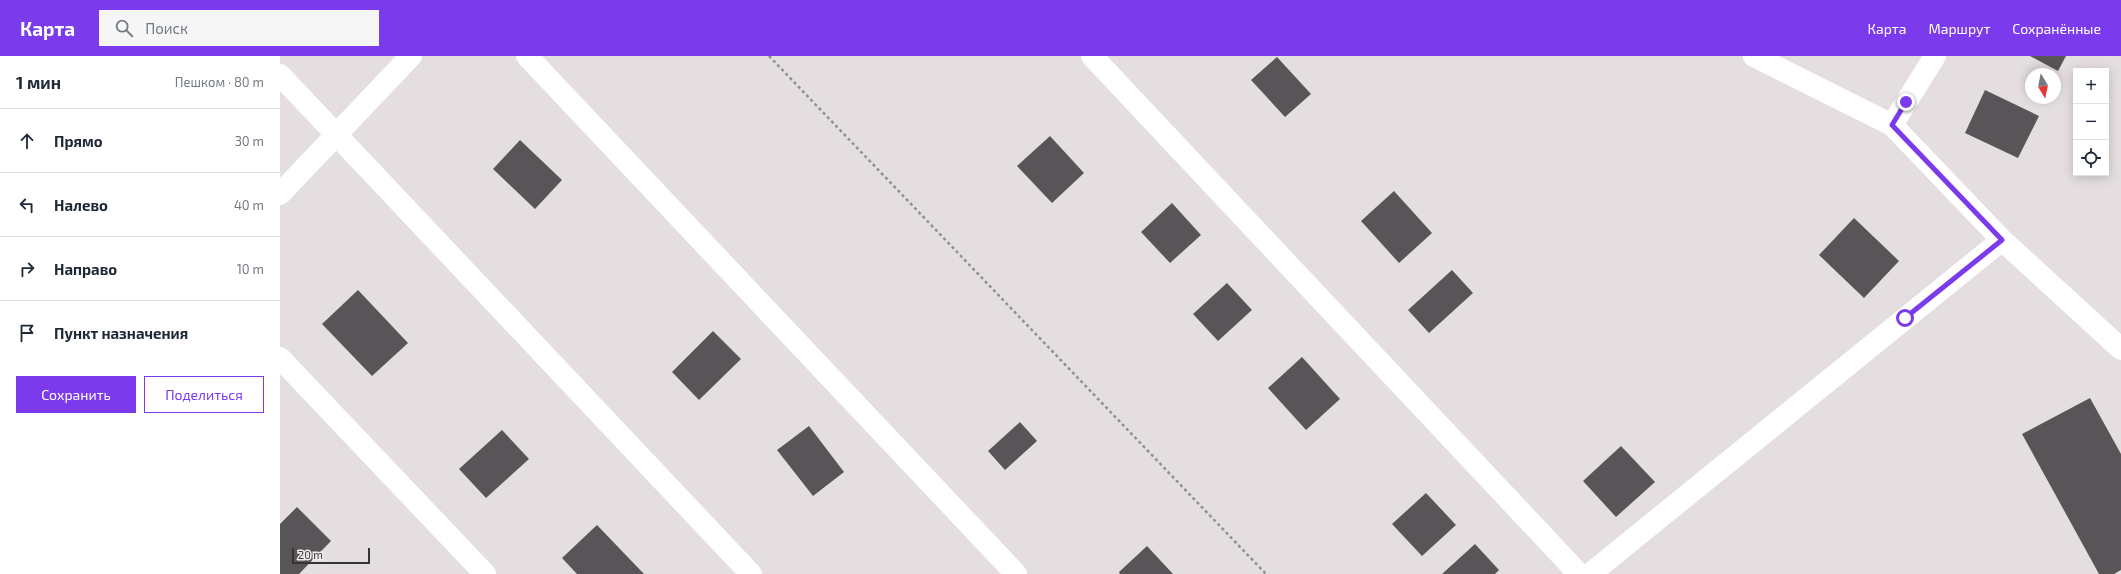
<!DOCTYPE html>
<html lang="ru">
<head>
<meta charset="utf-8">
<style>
  body { margin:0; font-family:"Exo 2",sans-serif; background:#f6f6f7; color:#1f2937 }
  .controls { position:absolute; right:12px; top:12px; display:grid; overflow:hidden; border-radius:0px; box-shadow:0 2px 10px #0003 }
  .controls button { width:36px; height:36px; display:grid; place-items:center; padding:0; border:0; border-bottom:1px solid #e0e1e3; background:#fff; color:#1f2937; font:20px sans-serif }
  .compass { position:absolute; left:1745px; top:12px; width:36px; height:36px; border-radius:50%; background:#fff; box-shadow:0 2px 10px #0003; rotate:170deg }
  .scale { position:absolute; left:12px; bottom:10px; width:78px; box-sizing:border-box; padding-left:4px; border:2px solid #373435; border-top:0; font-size:11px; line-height:14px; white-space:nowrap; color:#373435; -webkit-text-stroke:3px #f1ebee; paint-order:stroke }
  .stop { position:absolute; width:12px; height:12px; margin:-9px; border:3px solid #7c3aed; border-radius:50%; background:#fff }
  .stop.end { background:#7c3aed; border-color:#fff; box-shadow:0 1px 4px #0008 }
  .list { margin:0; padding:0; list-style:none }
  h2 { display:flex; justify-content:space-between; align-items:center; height:52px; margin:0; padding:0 16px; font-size:17px }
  h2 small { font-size:13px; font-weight:400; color:#747a83 }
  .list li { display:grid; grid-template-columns:26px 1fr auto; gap:12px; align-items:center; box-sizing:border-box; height:64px; padding:0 16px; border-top:1px solid #e0e1e3 }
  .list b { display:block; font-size:15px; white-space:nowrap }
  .list em { font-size:13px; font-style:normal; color:#747a83 }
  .actions { display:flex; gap:8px; padding:12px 16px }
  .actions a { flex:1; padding:9px 0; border:1px solid #7c3aed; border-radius:0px; text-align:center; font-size:14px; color:#7c3aed }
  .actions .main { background:#7c3aed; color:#fff }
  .icon { flex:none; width:22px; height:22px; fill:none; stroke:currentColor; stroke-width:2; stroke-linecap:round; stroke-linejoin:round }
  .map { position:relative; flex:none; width:1841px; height:518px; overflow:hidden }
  header { display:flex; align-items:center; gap:24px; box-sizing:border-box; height:56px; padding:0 20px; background:#7c3aed; color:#fff }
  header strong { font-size:19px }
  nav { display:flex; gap:22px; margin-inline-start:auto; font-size:14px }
  .search { width:280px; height:36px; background:#f6f6f7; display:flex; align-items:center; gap:10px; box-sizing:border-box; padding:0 14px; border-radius:0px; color:#747a83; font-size:15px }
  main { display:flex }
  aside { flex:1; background:#fff }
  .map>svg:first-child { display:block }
</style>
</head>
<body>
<header>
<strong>Карта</strong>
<div class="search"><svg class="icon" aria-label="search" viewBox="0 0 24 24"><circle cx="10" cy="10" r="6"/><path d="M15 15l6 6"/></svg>Поиск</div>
<nav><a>Карта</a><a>Маршрут</a><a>Сохранённые</a></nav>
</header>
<main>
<aside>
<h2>1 мин<small>Пешком · 80 m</small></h2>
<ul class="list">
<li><svg class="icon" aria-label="ahead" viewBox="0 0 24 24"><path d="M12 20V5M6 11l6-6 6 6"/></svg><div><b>Прямо</b></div><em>30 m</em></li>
<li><svg class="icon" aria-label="left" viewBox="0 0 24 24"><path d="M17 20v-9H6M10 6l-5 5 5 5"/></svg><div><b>Налево</b></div><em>40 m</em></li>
<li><svg class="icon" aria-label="right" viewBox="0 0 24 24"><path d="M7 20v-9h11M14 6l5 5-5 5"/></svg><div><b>Направо</b></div><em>10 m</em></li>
<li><svg class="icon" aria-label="arrive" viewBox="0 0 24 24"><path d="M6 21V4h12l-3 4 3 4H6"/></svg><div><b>Пункт назначения</b></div></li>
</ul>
<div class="actions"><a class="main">Сохранить</a><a>Поделиться</a></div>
</aside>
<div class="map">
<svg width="1841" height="518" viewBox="0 0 1841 518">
  <rect width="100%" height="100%" fill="#e4dee1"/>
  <path fill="#585559" d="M 1750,0 L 1786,0 L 1778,15 Z
    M 997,1 L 1031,38 L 1005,61 L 971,24 Z
    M 1705,34 L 1759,60 L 1738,102 L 1685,77 Z
    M 770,80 L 804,117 L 772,147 L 737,110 Z
    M 240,84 L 282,124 L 255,153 L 213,113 Z
    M 1114,135 L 1152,177 L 1119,207 L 1081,165 Z
    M 892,147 L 921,179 L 890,207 L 861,176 Z
    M 1574,162 L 1619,205 L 1584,242 L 1539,199 Z
    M 1172,214 L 1193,237 L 1149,277 L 1128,254 Z
    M 947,227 L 972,254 L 938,285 L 913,258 Z
    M 78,234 L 128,287 L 92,320 L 42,268 Z
    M 433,275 L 461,303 L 419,344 L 392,316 Z
    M 1022,301 L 1060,343 L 1026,374 L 988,332 Z
    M 1810,342 L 1841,398 L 1841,514 L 1834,518 L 1819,518 L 1742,378 Z
    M 740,366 L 757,385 L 725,414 L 708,395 Z
    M 529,370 L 564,416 L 533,440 L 497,394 Z
    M 222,374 L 249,403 L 206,442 L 179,413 Z
    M 1341,390 L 1375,426 L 1336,461 L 1303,425 Z
    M 1146,437 L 1176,469 L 1142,500 L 1112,468 Z
    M 17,451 L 51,485 L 19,518 L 0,518 L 0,468 Z
    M 317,469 L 364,518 L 297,518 L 282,502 Z
    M 1195,488 L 1219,514 L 1215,518 L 1162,518 Z
    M 867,490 L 893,518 L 840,518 L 839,516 Z"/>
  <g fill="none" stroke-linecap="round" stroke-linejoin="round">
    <path stroke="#938e91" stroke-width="2.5" stroke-dasharray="3 3" stroke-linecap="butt" d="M 489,0 L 986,518"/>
    <path stroke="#fff" stroke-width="22" d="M 247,0 L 736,518
      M 812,0 L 1299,518
      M 1474,0 L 1612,69 L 1722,184 L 1841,293
      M 0,19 L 471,518
      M 1612,69 L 1655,0
      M 0,138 L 131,0
      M 0,302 L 205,518
      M 1310,518 L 1722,184"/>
  </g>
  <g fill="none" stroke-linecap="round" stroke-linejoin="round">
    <path stroke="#7c3aed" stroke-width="5" d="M 1625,262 L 1722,184 L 1612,69 L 1626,46"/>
  </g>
</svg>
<div class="controls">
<button>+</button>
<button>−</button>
<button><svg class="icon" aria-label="locate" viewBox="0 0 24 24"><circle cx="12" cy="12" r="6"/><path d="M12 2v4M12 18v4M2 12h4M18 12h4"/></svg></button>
</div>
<svg class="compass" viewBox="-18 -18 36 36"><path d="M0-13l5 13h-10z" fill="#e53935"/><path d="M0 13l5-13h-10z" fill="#747a83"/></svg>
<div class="scale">20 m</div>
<div class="stop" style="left:1625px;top:262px"></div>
<div class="stop end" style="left:1626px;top:46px"></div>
</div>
</main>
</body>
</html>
